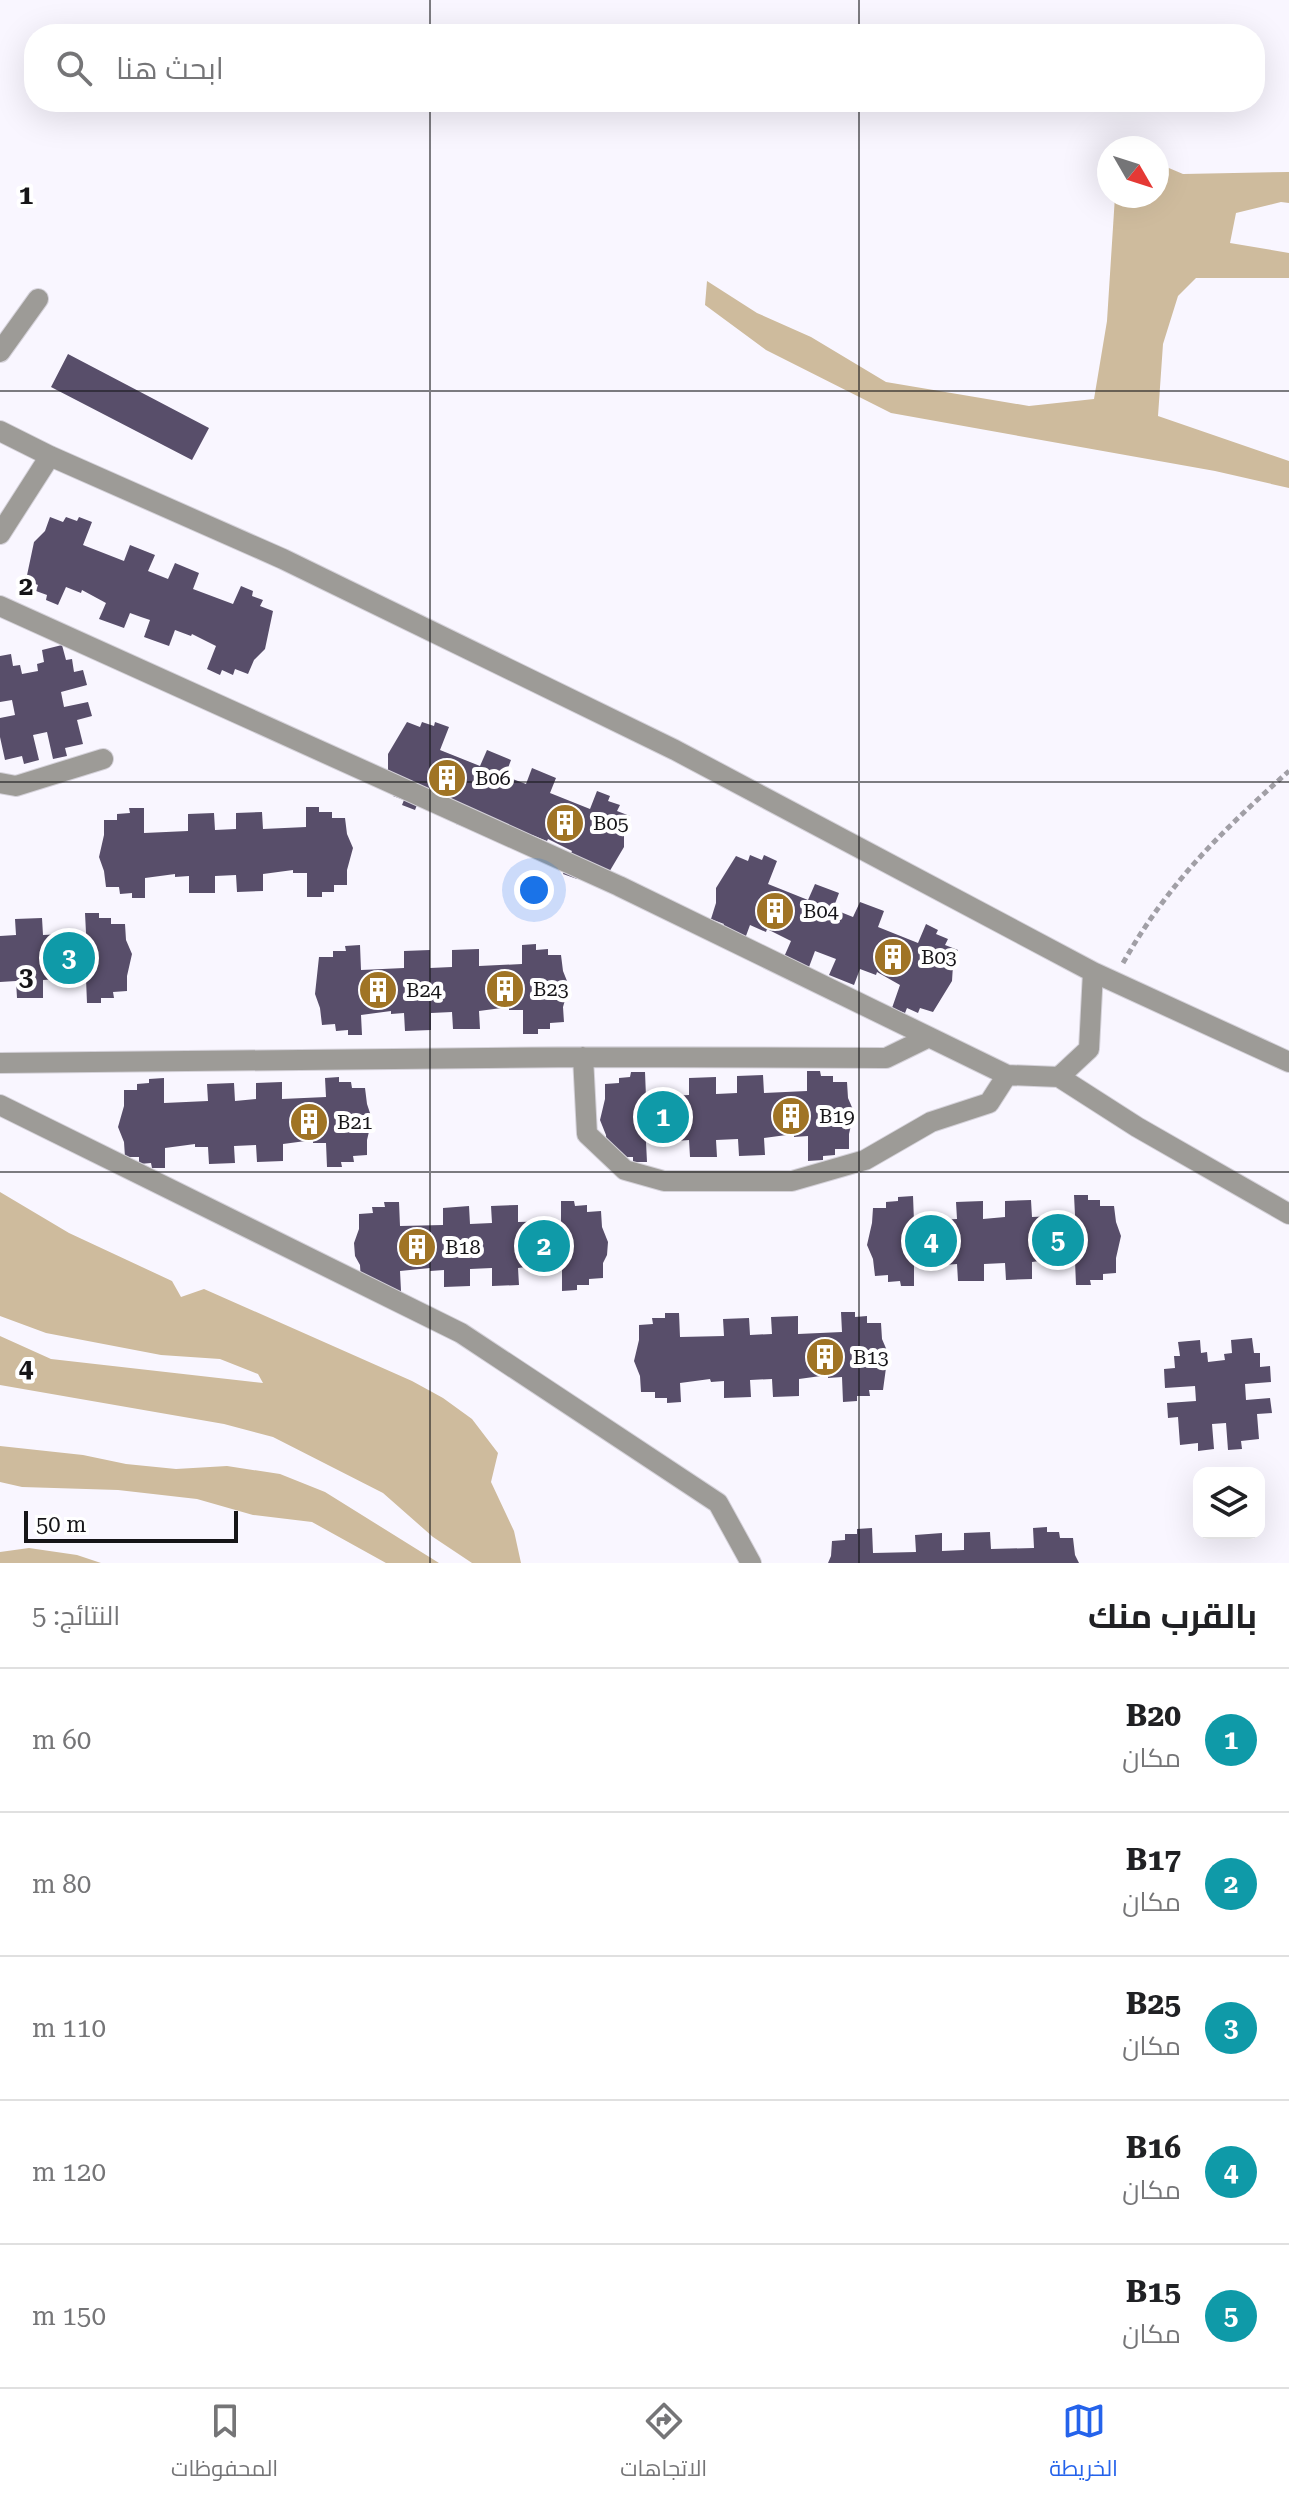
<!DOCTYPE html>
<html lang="ar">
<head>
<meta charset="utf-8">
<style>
  body { margin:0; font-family:"Roboto Serif",Cairo,serif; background:#f2f2f2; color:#202124; direction:rtl }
  .controls { position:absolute; right:24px; bottom:24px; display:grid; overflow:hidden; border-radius:16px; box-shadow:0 8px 32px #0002 }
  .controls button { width:72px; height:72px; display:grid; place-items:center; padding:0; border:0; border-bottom:2px solid #e0e0e0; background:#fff; color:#202124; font:40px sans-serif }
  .compass { position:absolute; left:1097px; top:136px; width:72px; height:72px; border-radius:50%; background:#fff; box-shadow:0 8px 32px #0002; rotate:129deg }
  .scale { position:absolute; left:24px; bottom:20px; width:214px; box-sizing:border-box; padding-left:8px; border:4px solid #161518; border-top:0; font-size:22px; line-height:28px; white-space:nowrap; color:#161518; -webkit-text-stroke:6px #fff; paint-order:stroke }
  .you { position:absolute; left:534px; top:890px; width:28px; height:28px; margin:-20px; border:6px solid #fff; border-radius:50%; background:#1a73e8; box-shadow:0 0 0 12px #1a73e833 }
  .badge { display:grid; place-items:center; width:52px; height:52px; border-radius:50%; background:#2563eb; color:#fff; font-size:26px; font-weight:700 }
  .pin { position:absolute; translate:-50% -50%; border:4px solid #fff; box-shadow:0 2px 8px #0006 }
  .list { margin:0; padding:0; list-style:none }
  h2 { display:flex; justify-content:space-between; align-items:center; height:104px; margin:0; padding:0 32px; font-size:34px }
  h2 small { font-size:26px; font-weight:400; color:#757577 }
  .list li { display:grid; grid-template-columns:52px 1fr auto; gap:24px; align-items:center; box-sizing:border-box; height:144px; padding:0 32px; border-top:2px solid #e0e0e0 }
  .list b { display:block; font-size:30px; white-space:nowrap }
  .list p { margin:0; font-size:26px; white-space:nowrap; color:#757577 }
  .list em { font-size:26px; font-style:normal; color:#757577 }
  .icon { flex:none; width:44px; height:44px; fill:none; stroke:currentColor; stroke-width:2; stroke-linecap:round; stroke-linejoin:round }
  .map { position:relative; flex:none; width:1289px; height:1563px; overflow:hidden; direction:ltr }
  .search { position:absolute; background:#fff; box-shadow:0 8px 32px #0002; left:24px; right:24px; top:24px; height:88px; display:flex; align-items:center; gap:20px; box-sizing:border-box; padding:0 28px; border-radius:32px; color:#757577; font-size:30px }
  .sheet { height:824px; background:#fff }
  nav { display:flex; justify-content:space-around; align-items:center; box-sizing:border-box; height:112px; border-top:2px solid #e0e0e0; background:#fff; font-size:22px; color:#757577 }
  nav a { display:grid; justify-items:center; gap:4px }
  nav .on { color:#2563eb }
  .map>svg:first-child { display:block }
</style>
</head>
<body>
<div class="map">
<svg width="1289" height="1563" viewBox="0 0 1289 1563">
  <rect width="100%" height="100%" fill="#f9f6ff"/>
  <path fill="#cebb9d" d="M 1157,163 L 1183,174 L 1289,172 L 1289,203 L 1281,202 L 1236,213 L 1230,243 L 1289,253 L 1289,278 L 1196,278 L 1178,296 L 1163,344 L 1158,416 L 1289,461 L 1289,488 L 1215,471 L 891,413 L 766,350 L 705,305 L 707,281 L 757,313 L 811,337 L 886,382 L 1029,406 L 1094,399 L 1107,321 L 1115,196 L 1157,196 Z
    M 0,1192 L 69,1233 L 172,1281 L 181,1297 L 204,1289 L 412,1381 L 443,1398 L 472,1419 L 498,1453 L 491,1482 L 514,1531 L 521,1563 L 472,1563 L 433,1537 L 383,1493 L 273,1437 L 224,1424 L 0,1385 L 0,1336 L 51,1359 L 263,1383 L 258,1374 L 220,1359 L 161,1355 L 46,1333 L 0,1316 Z
    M 0,1446 L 83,1455 L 126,1464 L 176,1469 L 227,1466 L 280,1474 L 325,1492 L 439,1563 L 386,1563 L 312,1522 L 253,1515 L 197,1499 L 118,1490 L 22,1487 L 0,1482 Z
    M 29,1548 L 77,1555 L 101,1563 L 0,1563 L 0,1552 Z"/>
  <path fill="#584e6a" d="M 68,354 L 209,428 L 192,460 L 51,387 Z
    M 50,517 L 63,522 L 66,517 L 77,521 L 79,517 L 92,522 L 83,545 L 124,561 L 130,545 L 155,555 L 148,571 L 168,579 L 175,563 L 199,573 L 193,589 L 233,604 L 241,586 L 253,591 L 252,596 L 263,600 L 260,606 L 273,611 L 265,649 L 254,660 L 248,674 L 235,669 L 233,675 L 222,670 L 220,675 L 207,669 L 216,646 L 192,634 L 191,636 L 175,630 L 169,646 L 144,637 L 150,620 L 141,617 L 130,613 L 124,628 L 99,619 L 106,603 L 82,590 L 81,593 L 66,587 L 58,605 L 46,600 L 47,595 L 36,591 L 38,585 L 26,580 L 34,542 L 45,531 Z
    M 62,645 L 66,660 L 72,659 L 74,672 L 83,670 L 87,685 L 61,692 L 64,707 L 88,702 L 92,716 L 77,720 L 83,744 L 65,748 L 67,756 L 53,759 L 47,732 L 33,735 L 39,760 L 24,764 L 22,756 L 5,760 L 0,737 L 0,718 L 15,715 L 12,700 L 0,702 L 0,656 L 11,654 L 13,666 L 20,665 L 22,674 L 38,671 L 37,664 L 44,662 L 42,650 Z
    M 407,722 L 420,727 L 422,722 L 434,726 L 435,722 L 449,727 L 440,750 L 480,766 L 487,750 L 511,760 L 505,776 L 526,784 L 532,768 L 556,778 L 550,793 L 590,809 L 597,791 L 610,796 L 608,801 L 620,805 L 617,811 L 630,816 L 624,832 L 624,847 L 605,879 L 579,875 L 577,879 L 563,874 L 572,851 L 548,839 L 547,841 L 532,835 L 526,851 L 456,824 L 463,808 L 422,792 L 415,810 L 402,805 L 404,800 L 393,796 L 395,790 L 383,785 L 388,769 L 388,754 Z
    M 306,807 L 319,807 L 319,812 L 332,812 L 332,818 L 345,818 L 347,834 L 353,848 L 347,870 L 347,885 L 334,885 L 334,892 L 322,892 L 322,897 L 307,897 L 307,873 L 293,873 L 293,870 L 263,874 L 263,891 L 237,892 L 236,875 L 215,876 L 215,893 L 189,893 L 189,876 L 175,877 L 175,874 L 145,878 L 145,898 L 132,898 L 132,893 L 120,894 L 119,887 L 106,887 L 104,871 L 99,857 L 104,835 L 104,820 L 117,820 L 117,814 L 130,813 L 129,808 L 144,808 L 144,833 L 188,831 L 188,814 L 214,813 L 215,830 L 236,829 L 236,813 L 262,812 L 263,829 L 306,827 Z
    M 750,855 L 762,860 L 764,855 L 777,861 L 768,884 L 808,900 L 815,884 L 839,893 L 833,909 L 853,917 L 860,902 L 884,911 L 878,927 L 918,943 L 926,924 L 938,930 L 936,934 L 948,939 L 945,945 L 958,950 L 953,965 L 952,981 L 933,1012 L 920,1008 L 918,1013 L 907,1008 L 905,1013 L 892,1008 L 900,985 L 877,972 L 876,975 L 860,969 L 854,985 L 829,975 L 836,959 L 815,951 L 809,967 L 784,957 L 791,941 L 767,929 L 766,932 L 750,925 L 743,944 L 721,930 L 724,924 L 711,919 L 716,903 L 716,888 L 736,856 L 748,861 Z
    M 85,913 L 99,913 L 99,918 L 111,918 L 111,924 L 125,924 L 126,940 L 132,954 L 127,976 L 127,991 L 113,992 L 114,998 L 101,998 L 101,1003 L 87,1003 L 86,979 L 59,977 L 59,979 L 43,980 L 43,998 L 17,998 L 16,981 L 0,982 L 0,936 L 16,935 L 15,919 L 42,918 L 43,935 L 86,933 Z
    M 536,944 L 536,950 L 548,949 L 548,955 L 561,955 L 563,971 L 569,986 L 563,1007 L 564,1022 L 550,1023 L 550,1029 L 538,1029 L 538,1034 L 523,1034 L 523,1010 L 509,1010 L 509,1007 L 479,1011 L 480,1029 L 453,1029 L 452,1012 L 431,1013 L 431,1030 L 405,1031 L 404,1013 L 391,1014 L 391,1011 L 361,1015 L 362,1035 L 348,1035 L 348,1030 L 336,1031 L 335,1024 L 322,1025 L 320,1008 L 315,994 L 319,957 L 333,957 L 333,951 L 346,951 L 345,946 L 360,945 L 361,970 L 404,968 L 404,951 L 430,950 L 430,968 L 452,967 L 452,950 L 479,949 L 479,966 L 522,964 L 522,945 Z
    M 807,1071 L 820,1071 L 821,1076 L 833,1076 L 833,1082 L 847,1082 L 848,1098 L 854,1112 L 849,1134 L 849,1149 L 835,1149 L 835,1155 L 823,1156 L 823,1160 L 808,1161 L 808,1136 L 794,1137 L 794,1134 L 764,1138 L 765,1155 L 739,1156 L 738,1139 L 716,1140 L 717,1157 L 690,1157 L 689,1140 L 676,1141 L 676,1138 L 646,1142 L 647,1162 L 633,1162 L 633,1157 L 621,1157 L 621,1151 L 607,1152 L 606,1135 L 600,1120 L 605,1099 L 605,1084 L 619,1083 L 619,1078 L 630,1077 L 631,1072 L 645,1072 L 646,1097 L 689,1095 L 689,1078 L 716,1077 L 716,1094 L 737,1093 L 737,1076 L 763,1075 L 764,1093 L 807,1091 Z
    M 339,1077 L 339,1082 L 351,1082 L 352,1088 L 365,1088 L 367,1104 L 372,1119 L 367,1140 L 367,1155 L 353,1156 L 354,1162 L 341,1162 L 342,1167 L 327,1167 L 326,1143 L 313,1143 L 313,1140 L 283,1144 L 283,1161 L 257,1162 L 256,1145 L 234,1146 L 235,1163 L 209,1164 L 208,1147 L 195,1147 L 195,1144 L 165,1148 L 165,1168 L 152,1168 L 151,1163 L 139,1164 L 139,1157 L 125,1157 L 124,1142 L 118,1127 L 124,1106 L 124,1090 L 137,1090 L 137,1084 L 149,1083 L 149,1079 L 164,1078 L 164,1103 L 208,1101 L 207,1084 L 234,1083 L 235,1101 L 256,1099 L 256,1083 L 282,1082 L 282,1099 L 326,1097 L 325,1078 Z
    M 1074,1195 L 1088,1195 L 1088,1200 L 1100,1200 L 1100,1206 L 1114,1206 L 1116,1222 L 1121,1236 L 1116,1258 L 1116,1273 L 1103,1274 L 1103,1280 L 1090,1280 L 1091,1285 L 1076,1285 L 1075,1261 L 1062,1261 L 1062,1258 L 1032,1262 L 1032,1279 L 1006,1280 L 1005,1263 L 984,1264 L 984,1281 L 958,1281 L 957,1264 L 944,1265 L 944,1262 L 914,1266 L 914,1286 L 901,1286 L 900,1281 L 888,1282 L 888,1275 L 875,1276 L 873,1259 L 867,1245 L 872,1223 L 873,1208 L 886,1208 L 886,1202 L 898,1201 L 898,1197 L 913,1196 L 914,1221 L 957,1219 L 956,1202 L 983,1201 L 983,1219 L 1005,1217 L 1005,1201 L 1031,1200 L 1032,1217 L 1075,1215 Z
    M 561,1201 L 574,1201 L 575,1206 L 587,1205 L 587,1212 L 601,1211 L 602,1227 L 608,1242 L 607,1255 L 603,1263 L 603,1278 L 589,1279 L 589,1285 L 577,1285 L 577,1290 L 562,1291 L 562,1266 L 548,1266 L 548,1264 L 518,1268 L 519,1285 L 492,1286 L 492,1268 L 470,1269 L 470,1286 L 444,1287 L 444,1270 L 430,1271 L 430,1268 L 400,1271 L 401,1291 L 387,1292 L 361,1281 L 360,1265 L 355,1256 L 354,1243 L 359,1229 L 359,1214 L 373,1213 L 372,1207 L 385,1207 L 384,1202 L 399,1202 L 400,1226 L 443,1225 L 443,1208 L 469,1206 L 470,1224 L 492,1223 L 491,1206 L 518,1205 L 518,1222 L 561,1221 Z
    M 841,1312 L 855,1312 L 855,1317 L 867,1316 L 867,1323 L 881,1323 L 882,1339 L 888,1353 L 883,1390 L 869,1390 L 870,1396 L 857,1396 L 857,1401 L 843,1402 L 842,1377 L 828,1378 L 828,1375 L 799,1379 L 799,1396 L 773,1397 L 772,1379 L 750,1380 L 751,1397 L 724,1398 L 724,1381 L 711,1382 L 710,1379 L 680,1383 L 681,1402 L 667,1403 L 667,1398 L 655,1398 L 655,1392 L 641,1392 L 640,1376 L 634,1361 L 639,1340 L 639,1325 L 653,1324 L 652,1318 L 665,1318 L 665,1313 L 679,1313 L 680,1337 L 724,1336 L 723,1319 L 749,1318 L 750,1335 L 772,1334 L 771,1317 L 798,1316 L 798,1334 L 842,1332 Z
    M 1252,1338 L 1254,1353 L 1260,1353 L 1260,1367 L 1270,1366 L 1271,1382 L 1245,1384 L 1246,1400 L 1270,1398 L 1272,1413 L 1257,1414 L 1259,1439 L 1241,1441 L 1242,1449 L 1228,1450 L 1226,1423 L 1212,1424 L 1214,1449 L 1198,1451 L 1198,1443 L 1180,1445 L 1178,1417 L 1168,1418 L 1167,1403 L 1196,1401 L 1195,1386 L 1165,1388 L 1164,1369 L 1175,1368 L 1174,1356 L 1180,1356 L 1178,1342 L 1200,1340 L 1201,1353 L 1207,1352 L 1208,1362 L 1225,1360 L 1224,1354 L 1232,1353 L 1231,1340 Z
    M 1047,1527 L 1047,1532 L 1059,1532 L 1060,1538 L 1073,1538 L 1075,1555 L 1079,1563 L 828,1563 L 831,1556 L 832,1541 L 845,1540 L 845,1534 L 857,1534 L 857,1529 L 872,1528 L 873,1553 L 916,1552 L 915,1535 L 942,1533 L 942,1551 L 964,1550 L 964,1533 L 990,1532 L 991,1549 L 1034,1548 L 1033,1528 Z"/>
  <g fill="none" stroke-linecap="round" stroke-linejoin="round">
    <g stroke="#d5d2da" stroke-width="22">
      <path id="minor" d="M 0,352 L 38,299
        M 0,431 L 50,456 L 283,559 L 675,750 L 1093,972 L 1289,1062
        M 0,534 L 50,456
        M 0,606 L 619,886 L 1007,1075 L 1059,1077 L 1089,1049 L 1093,972
        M 0,783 L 16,786 L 103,759
        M 583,1057 L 587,1134 L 625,1170 L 664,1181 L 792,1181 L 865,1160 L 931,1122 L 989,1103 L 1007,1075
        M 0,1063 L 583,1057 L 886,1058 L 927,1038
        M 1059,1077 L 1137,1127 L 1289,1214
        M 0,1105 L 461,1333 L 718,1503 L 751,1563"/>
    </g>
    <path stroke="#a19fa6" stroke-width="5" stroke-dasharray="6 4" stroke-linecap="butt" d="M 1123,963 C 1169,882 1220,833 1289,771"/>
    <use href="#minor" stroke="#9d9b97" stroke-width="20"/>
  </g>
  <path fill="none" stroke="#161518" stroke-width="2" stroke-opacity="0.55" d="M 430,0 L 430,34M 859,0 L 859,34M 430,102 L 430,1563M 859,102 L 859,1563M 0,391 L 1289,391M 0,782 L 1289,782M 0,1172 L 1289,1172"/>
  <defs>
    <g id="building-disc" transform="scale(2)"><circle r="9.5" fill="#a07425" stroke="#fff"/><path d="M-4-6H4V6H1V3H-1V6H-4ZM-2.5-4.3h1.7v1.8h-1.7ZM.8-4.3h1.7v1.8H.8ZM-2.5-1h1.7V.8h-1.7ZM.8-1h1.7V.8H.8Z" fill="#fff"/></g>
  </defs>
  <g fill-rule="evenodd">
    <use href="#building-disc" x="447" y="778"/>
    <use href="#building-disc" x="565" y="823"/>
    <use href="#building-disc" x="775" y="911"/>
    <use href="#building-disc" x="893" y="957"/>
    <use href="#building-disc" x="505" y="989"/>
    <use href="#building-disc" x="378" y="990"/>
    <use href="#building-disc" x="791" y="1116"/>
    <use href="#building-disc" x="309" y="1122"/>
    <use href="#building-disc" x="417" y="1247"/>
    <use href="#building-disc" x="825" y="1357"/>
  </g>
  <g text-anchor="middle" stroke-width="8" stroke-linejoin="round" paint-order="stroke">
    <g font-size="20" fill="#161518" stroke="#fff" text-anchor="start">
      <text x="475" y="785">B06</text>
      <text x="593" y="830">B05</text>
      <text x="803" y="918">B04</text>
      <text x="921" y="964">B03</text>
      <text x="533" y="996">B23</text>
      <text x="406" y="997">B24</text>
      <text x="819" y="1123">B19</text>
      <text x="337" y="1129">B21</text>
      <text x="445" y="1254">B18</text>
      <text x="853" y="1364">B13</text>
    </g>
  </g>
  <g font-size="26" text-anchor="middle" font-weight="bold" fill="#161518" stroke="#fff" stroke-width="8" stroke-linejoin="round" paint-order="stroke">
    <text x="26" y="204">1</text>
    <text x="26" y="595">2</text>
    <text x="26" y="986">3</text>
    <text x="26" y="1377">4</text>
  </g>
</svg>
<div class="controls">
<button><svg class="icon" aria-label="layers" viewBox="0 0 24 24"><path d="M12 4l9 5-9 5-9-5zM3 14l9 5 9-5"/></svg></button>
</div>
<svg class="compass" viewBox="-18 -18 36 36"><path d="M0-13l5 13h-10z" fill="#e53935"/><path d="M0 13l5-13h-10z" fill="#757577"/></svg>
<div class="scale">50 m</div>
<div class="you"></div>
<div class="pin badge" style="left:663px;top:1117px;background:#0f9aa8">1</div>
<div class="pin badge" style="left:544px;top:1246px;background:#0f9aa8">2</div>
<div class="pin badge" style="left:69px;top:958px;background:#0f9aa8">3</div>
<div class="pin badge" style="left:931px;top:1241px;background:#0f9aa8">4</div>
<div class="pin badge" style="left:1058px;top:1240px;background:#0f9aa8">5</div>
<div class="search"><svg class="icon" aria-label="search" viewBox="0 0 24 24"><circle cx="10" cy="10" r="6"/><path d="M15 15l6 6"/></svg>ابحث هنا</div>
</div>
<section class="sheet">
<h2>بالقرب منك<small>النتائج: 5</small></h2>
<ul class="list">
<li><span class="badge" style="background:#0f9aa8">1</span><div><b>B20</b><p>مكان</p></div><em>60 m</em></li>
<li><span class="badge" style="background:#0f9aa8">2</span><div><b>B17</b><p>مكان</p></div><em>80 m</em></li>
<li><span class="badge" style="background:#0f9aa8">3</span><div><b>B25</b><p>مكان</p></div><em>110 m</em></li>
<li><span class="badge" style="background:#0f9aa8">4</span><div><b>B16</b><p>مكان</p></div><em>120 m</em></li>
<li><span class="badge" style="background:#0f9aa8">5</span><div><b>B15</b><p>مكان</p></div><em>150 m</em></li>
</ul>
</section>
<nav>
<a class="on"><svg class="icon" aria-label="map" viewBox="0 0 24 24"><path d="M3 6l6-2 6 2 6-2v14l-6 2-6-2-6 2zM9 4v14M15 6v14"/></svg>الخريطة</a>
<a><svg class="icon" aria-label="directions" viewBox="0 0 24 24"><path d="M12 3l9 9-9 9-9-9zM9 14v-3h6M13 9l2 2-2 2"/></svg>الاتجاهات</a>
<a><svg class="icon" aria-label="saved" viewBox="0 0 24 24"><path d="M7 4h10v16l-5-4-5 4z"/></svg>المحفوظات</a>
</nav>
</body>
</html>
